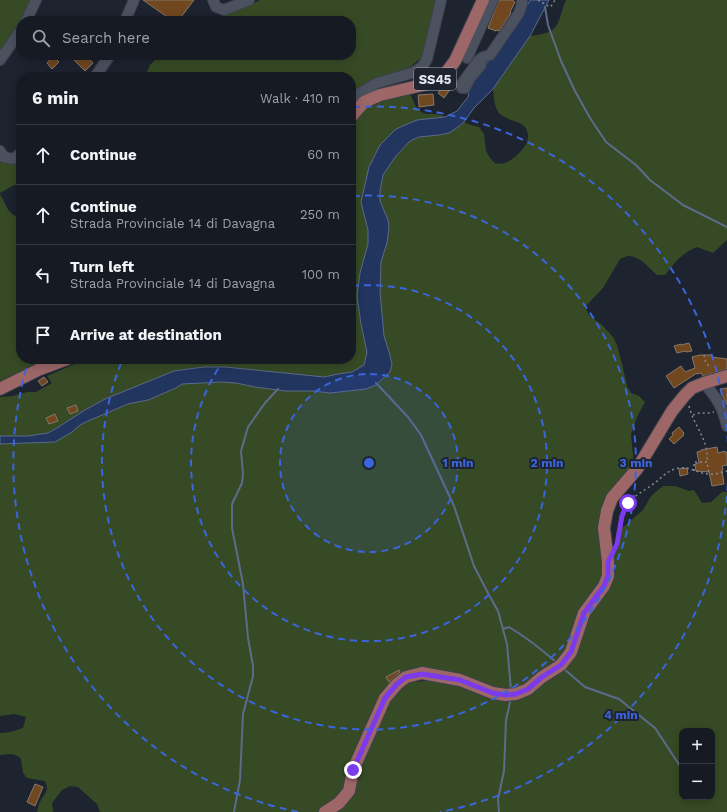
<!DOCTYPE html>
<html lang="en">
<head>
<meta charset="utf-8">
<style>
  body { margin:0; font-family:"Work Sans",sans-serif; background:#1f232b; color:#f1f3f6 }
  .controls { position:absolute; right:12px; bottom:12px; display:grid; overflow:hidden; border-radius:8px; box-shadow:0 2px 10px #0003 }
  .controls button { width:36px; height:36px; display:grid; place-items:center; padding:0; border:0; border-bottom:1px solid #353841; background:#161a23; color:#f1f3f6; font:20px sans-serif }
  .stop { position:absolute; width:12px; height:12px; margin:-9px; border:3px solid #7c3aed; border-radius:50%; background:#fff }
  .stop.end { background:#7c3aed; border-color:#fff; box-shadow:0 1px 4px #0008 }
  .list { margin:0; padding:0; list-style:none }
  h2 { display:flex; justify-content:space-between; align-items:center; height:52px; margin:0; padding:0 16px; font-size:17px }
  h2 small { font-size:13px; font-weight:400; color:#9ea1a6 }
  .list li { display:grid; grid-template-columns:26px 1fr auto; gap:12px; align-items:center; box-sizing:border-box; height:60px; padding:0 16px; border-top:1px solid #353841 }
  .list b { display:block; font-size:15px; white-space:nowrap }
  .list p { margin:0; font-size:13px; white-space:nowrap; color:#9ea1a6 }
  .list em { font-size:13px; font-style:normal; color:#9ea1a6 }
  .icon { flex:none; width:22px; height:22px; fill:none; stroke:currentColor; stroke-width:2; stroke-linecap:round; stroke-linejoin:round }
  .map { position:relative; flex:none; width:727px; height:812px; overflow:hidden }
  .search { position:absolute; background:#161a23; box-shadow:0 2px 10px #0003; left:16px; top:16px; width:340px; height:44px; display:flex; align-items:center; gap:10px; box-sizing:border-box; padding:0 14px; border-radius:16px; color:#9ea1a6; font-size:15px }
  .panel { position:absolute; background:#161a23; box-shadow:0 2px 10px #0003; left:16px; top:72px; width:340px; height:292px; border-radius:16px }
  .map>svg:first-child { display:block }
</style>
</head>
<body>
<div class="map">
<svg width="727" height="812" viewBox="0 0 727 812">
  <rect width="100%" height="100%" fill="#1d232f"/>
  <path fill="#364b25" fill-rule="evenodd" d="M 0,0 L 31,0 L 22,21 L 21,21 L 19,28 L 0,53 Z
    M 260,0 L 437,0 L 425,48 L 421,58 L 406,70 L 351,95 L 351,77 L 145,77 L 150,65 L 160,55 L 351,55 L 351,21 L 207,21 L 247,7 Z
    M 566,0 L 727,0 L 727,240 L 713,253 L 697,247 C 682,253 675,262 665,275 L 657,275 C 649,268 641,257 629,256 C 626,256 623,258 620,259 L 603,288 L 585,307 L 589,315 L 602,325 L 613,337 L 617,345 L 623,368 L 627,386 L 631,393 L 639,396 L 645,402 L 637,417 L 631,434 L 634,466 L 609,496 L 604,575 L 567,650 L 558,662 L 525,685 L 515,690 L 506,690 L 404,673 L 344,789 L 336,800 L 317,812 L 100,812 L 97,804 L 78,787 L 70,786 L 62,790 L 52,803 L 53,812 L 37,812 C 38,809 38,805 40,802 C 44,793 50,792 45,781 L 27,778 L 23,773 L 21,759 C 14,752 9,755 0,755 L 0,733 L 11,732 L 23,728 L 26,717 L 14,714 L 0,716 L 0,444 L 55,442 L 72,432 L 80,425 L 88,421 L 128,404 L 148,400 L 176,388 L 182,384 L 222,382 L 236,383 L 255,387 L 285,391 L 314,391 L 330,393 L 366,389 L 390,355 L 384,336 L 380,292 L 381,262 L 384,252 L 387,243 L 388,220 L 380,201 L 380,191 L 383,175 L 396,156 L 410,141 L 419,137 L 439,135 L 458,127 L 464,122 L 471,125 L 479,127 L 484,134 L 486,151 L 490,158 L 496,164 C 499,163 503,164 505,163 C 510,161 517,156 520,152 C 525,147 528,142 528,136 C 528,119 508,123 499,113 C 494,107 494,97 493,89 L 530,36 C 562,33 556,24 566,0 Z
    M 410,94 C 413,99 415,107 420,111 C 426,117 437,111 445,117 L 417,120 L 361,202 L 368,230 L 368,244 L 360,273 L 357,296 L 361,324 L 367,352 L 364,365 L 352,372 L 338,374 L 324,377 L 225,367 L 204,367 L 174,371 L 105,399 L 85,410 L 57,428 L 48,433 L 28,436 L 0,436 L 0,397 L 13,396 L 27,392 L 36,392 L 52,383 L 47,376 L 72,365 L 89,359 L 351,359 L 351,133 L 360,113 L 376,101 Z
    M 21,158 L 21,184 L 14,185 L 0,193 L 0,161 C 7,163 16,166 21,158 Z
    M 0,194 C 5,202 9,218 21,217 L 21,359 L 52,359 L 39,364 L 0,382 Z
    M 663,486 L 675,486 L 689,491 L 694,490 L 702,503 L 711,502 L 722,492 L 727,492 L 727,812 L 332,812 L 358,766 L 379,720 L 396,691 L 411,682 L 425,681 L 444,681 L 503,699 L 562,669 L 619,544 L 622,528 L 643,510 L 651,496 ZM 682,731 L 712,731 L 712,797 L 682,797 Z"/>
  <path fill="#21355f" stroke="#5c6b8b" d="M 530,0 L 549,0 L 530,36 L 493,89 L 474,108 L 464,122 L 458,127 L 449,133 L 439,135 L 419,137 L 410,141 L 396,156 L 383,175 L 380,191 L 380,201 L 388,220 L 389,227 L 387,243 L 384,252 L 381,262 L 380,292 L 384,336 L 390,355 L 392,365 L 390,372 L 376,385 L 366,389 L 330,393 L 314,391 L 285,391 L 255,387 L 236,383 L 222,382 L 182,384 L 176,388 L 148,400 L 128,404 L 88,421 L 80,425 L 72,432 L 55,442 L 0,444 L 0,436 L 28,436 L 48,433 L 57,428 L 85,410 L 105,399 L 174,371 L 204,367 L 225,367 L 324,377 L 338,374 L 352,372 L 364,365 L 367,352 L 361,324 L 357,296 L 360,273 L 368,244 L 368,230 L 361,202 L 369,167 L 380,145 L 396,129 L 417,120 L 445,117 L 457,111 L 468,97 L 470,86 L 490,59 L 524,11 Z"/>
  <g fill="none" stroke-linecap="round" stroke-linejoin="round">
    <path stroke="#5c6b8b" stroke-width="2" d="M 545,7 L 548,25 L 561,61 L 575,91 L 590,118 L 606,142 L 636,165 L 650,180 L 683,205 L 727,227
      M 376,383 L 408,417 L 421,435 L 454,506 L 474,566 L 489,595 L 498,611 L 507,644 L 511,690
      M 503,629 L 509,627 C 526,637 541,649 556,662
      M 564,669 L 585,687 L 619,699 L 655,728 L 682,769
      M 234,812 L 240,780 L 243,714 L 253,676 L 253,666 L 248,638 L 243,584 L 232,528 L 232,504 L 242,483 L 243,474 L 241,451 L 248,427 L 265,403 L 278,389
      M 499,812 L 498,799 L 504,771 L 506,720 L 511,698"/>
  </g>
  <path fill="#70471f" stroke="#86786c" d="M 143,0 L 194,0 L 178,21 L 173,21 Z
    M 499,0 L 512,0 L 515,2 L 510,12 L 511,13 L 499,31 L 496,30 L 496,31 L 488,28 Z
    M 69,55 L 85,55 L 93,63 L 85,71 Z
    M 53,56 L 59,62 L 52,69 L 47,63 Z
    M 445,84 L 451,88 L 444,98 L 438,93 Z
    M 433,94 L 434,105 L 419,107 L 418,95 Z
    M 689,343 L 692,351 L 686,352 L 685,351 L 677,353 L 674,346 L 681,344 L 681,345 Z
    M 700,355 L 712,355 L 712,357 L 727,359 L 727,369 L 703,376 L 701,373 L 697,374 L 697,373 L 674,388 L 666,376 L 681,366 L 685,372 L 695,368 L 692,357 Z
    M 44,377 L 48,382 L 42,386 L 38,381 Z
    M 727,388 L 727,405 L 722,395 L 720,389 Z
    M 76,405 L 78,411 L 70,414 L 67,408 Z
    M 55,414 L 58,421 L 49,424 L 46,418 Z
    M 679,427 L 684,433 L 683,434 L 684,435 L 674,444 L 669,439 L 673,435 L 672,433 Z
    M 717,447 L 718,453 L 725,451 L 725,453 L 727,452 L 727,465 L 722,466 L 723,470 L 722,470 L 724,484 L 712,486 L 709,472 L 696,471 L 695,464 L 699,463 L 697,452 L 701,451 L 701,450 Z
    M 687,468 L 688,474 L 680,476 L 679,469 Z
    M 399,670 L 400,672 L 389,682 L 386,677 Z
    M 35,784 L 43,787 L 35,806 L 27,802 Z"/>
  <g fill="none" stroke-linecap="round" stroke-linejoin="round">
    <g stroke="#3c414b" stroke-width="12">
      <path id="minor" d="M 213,0 L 216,7 L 224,10 L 249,0
        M 26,21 L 36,0
        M 125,21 L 134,0
        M 467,58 L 493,0
        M 0,60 L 21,30
        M 481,65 L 470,78 L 465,88 L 462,88 L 461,85 L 463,82 L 479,60 L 483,57 L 490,55 L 519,13 L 522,4 L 522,0
        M 95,77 L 110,55
        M 351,100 L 358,94 L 377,83 L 412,73 L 422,67 L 427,59 L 441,0
        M 0,151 L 4,157 L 13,159 L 21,153
        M 704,383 C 717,398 722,406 727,426"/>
    </g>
    <g stroke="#3c414b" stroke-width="14">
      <path id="major" d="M 351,117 L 364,102 L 380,95 L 427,84 L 445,74 L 455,61 L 483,0
        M 0,389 L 40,369 L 67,359
        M 325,812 L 339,803 L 349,791 L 353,770 L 385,698 L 397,684 L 406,677 L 422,673 L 460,680 L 493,693 L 506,695 L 516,694 L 528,689 L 542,677 L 561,665 L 571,652 L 584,613 L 604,586 L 608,576 L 608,562 L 604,528 L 607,511 L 612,498 L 637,469 L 672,411 L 685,395 L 692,388 L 704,383 L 727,376"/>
    </g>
    <path stroke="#838892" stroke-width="1.5" stroke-dasharray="2 3" stroke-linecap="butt" d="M 538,0 L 550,7 L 552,5 L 555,0
      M 704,355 L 706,363 L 711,368
      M 689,406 C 694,427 709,439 707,462
      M 693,415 L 699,413 L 710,413 L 714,412
      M 694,471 L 694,462 L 707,462 L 709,474
      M 616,546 L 617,544 C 619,532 621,511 629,503 C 636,494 647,489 656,482 C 663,476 670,469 679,468 C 690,466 698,474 709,474 C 715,475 721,472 727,471"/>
    <use href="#minor" stroke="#4b515f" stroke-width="10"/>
    <use href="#major" stroke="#9d6767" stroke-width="12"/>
  </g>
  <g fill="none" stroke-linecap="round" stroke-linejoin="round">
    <path stroke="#7c3aed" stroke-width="5" d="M 353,770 L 385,698 L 397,684 L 406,677 L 422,674 L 460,680 L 493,693 L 506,695 L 516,694 L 528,689 L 542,677 L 561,665 L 571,652 L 584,613 L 604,586 L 608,576 L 608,562 L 617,544 L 622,516 L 626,506 L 628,503"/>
  </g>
  <circle cx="369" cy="463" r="89" fill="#3b65dc" fill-opacity=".12"/>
  <g fill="none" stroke="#3b65dc" stroke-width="2" stroke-dasharray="7 5">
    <circle cx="369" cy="463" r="89"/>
    <path d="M352 286A178 178 0 1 1 224 360"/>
    <path d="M353 196A267 267 0 1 1 122 361"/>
    <path d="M298 812A356 356 0 0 1 28 362M353 107A356 356 0 0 1 440 812"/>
  </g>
  <g text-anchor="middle" stroke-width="4" stroke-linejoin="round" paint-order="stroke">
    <rect fill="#1d232f" stroke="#a8adb7" stroke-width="1" x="414" y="68" width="42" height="22" rx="3"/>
    <g font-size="13" font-weight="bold" fill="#e4e8f1">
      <text x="435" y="84">SS45</text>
    </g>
  </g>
  <circle cx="369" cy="463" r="6" fill="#3b65dc" stroke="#1d232f" stroke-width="2"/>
  <g font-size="12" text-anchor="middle" font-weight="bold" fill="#3b65dc" stroke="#1d232f" stroke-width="4" stroke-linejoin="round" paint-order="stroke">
    <text x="458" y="467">1 min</text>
    <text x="547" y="467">2 min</text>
    <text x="636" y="467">3 min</text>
    <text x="621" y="719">4 min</text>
  </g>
</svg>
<div class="controls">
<button>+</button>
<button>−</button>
</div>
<div class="stop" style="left:628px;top:503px"></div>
<div class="stop end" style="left:353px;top:770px"></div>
<div class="search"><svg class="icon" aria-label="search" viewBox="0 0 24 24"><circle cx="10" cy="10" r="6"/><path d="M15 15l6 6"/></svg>Search here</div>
<section class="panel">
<h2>6 min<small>Walk · 410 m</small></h2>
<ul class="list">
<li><svg class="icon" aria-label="ahead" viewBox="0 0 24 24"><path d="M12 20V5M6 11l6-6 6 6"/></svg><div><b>Continue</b></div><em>60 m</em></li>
<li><svg class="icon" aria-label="ahead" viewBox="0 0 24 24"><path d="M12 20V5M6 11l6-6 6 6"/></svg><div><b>Continue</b><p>Strada Provinciale 14 di Davagna</p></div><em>250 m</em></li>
<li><svg class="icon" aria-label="left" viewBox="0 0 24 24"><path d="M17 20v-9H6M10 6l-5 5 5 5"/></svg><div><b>Turn left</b><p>Strada Provinciale 14 di Davagna</p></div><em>100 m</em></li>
<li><svg class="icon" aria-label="arrive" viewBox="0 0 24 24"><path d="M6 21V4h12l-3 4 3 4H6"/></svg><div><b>Arrive at destination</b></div></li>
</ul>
</section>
</div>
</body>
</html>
